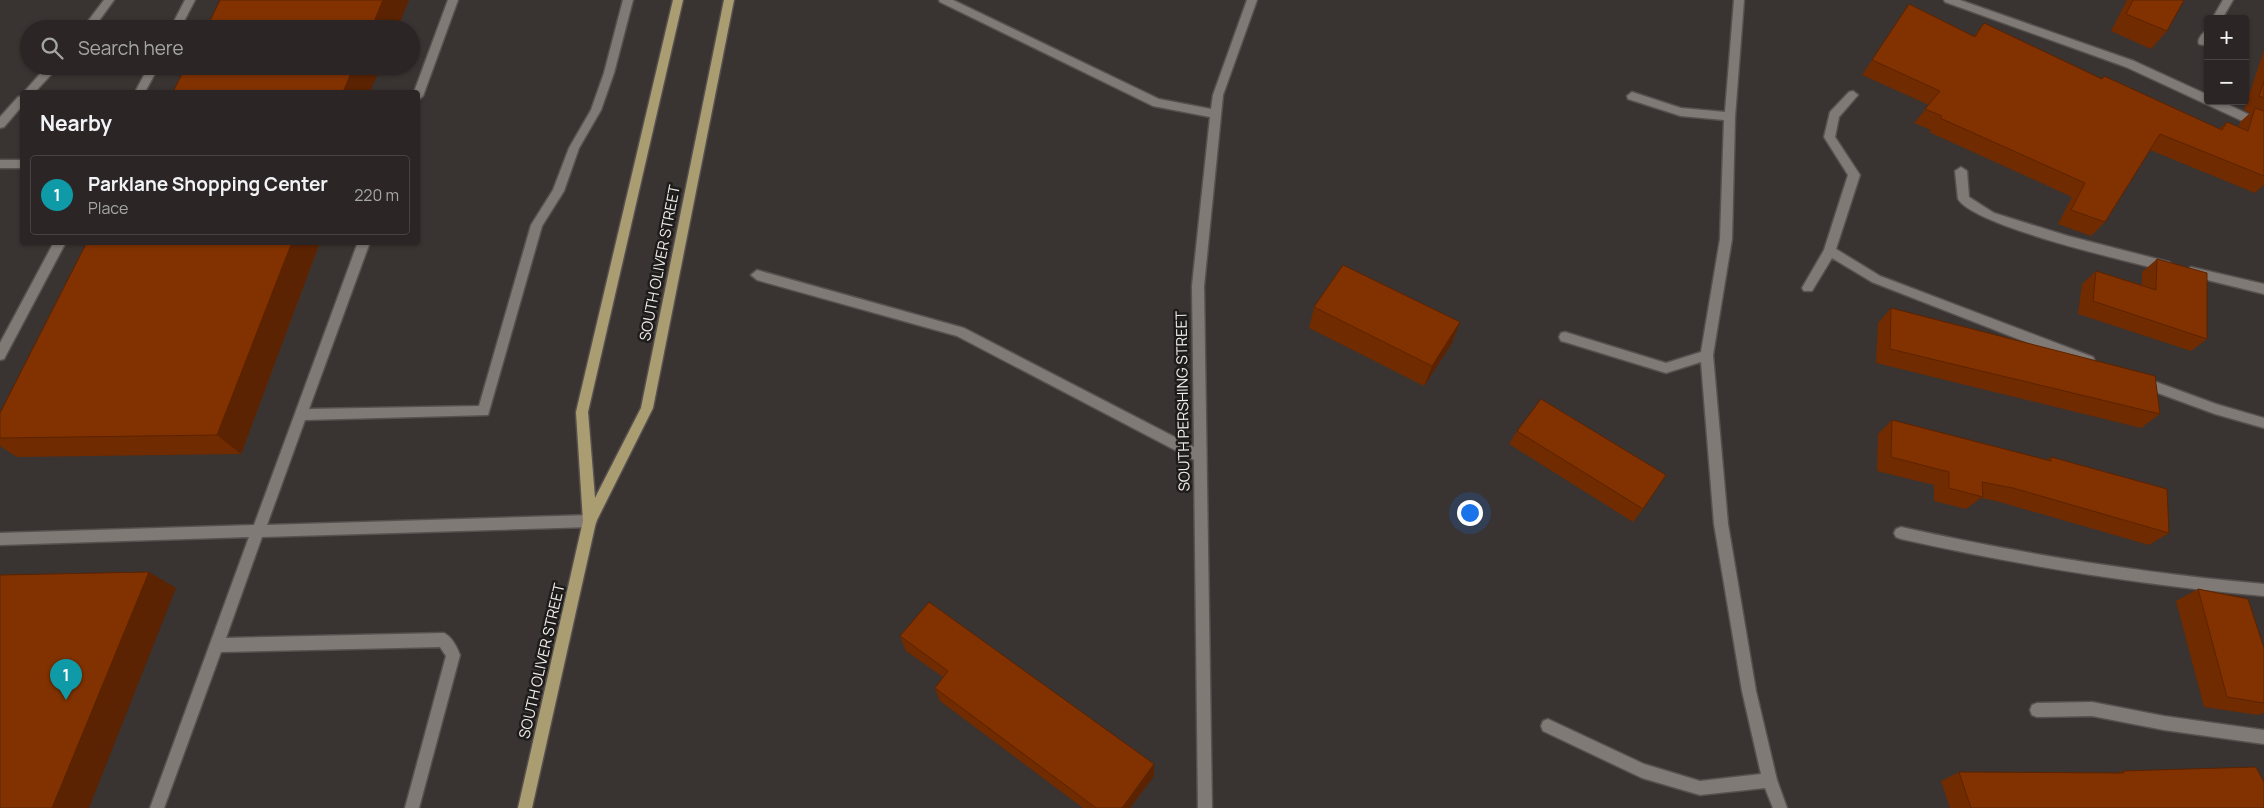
<!DOCTYPE html>
<html lang="en">
<head>
<meta charset="utf-8">
<style>
  body { margin:0; font-family:Manrope,sans-serif; background:#373232; color:#f1f3f6 }
  .controls { position:absolute; right:15px; top:15px; display:grid; overflow:hidden; border-radius:5px; box-shadow:0 1px 4px #0004 }
  .controls button { width:45px; height:45px; display:grid; place-items:center; padding:0; border:0; border-bottom:1px solid #474342; background:#2b2625; color:#f1f3f6; font:25px sans-serif }
  .you { position:absolute; left:1469px; top:512px; width:18px; height:18px; margin:-12px; border:4px solid #fff; border-radius:50%; background:#1a73e8; box-shadow:0 0 0 8px #1a73e833 }
  .badge { display:grid; place-items:center; width:32px; height:32px; border-radius:50%; background:#79bff8; color:#fff; font-size:16px; font-weight:700 }
  .pin { position:absolute; translate:-50% -41px; filter:drop-shadow(0 1px 2px #0008) }
  .pin::after { content:''; position:absolute; top:26px; width:18px; height:15px; background:inherit; clip-path:polygon(0 0,100% 0,50% 100%) }
  .list { margin:0; padding:0; list-style:none }
  h2 { display:flex; justify-content:space-between; align-items:center; height:65px; margin:0; padding:0 20px; font-size:21px }
  h2 small { font-size:16px; font-weight:400; color:#a6a5a7 }
  .list li { display:grid; grid-template-columns:32px 1fr auto; gap:15px; align-items:center; box-sizing:border-box; height:80px; margin:0 10px 10px; padding:0 10px; border:1px solid #474342; border-radius:5px }
  .list b { display:block; font-size:19px; white-space:nowrap }
  .list p { margin:0; font-size:16px; white-space:nowrap; color:#a6a5a7 }
  .list em { font-size:16px; font-style:normal; color:#a6a5a7 }
  .icon { flex:none; width:28px; height:28px; fill:none; stroke:currentColor; stroke-width:2; stroke-linecap:round; stroke-linejoin:round }
  .map { position:relative; flex:none; width:2264px; height:808px; overflow:hidden }
  .search { position:absolute; background:#2b2625; box-shadow:0 1px 4px #0004; left:20px; top:20px; width:400px; height:55px; display:flex; align-items:center; gap:12px; box-sizing:border-box; padding:0 18px; border-radius:28px; color:#a6a5a7; font-size:19px }
  .panel { position:absolute; background:#2b2625; box-shadow:0 1px 4px #0004; left:20px; top:90px; width:400px; height:155px; border-radius:5px }
  .map>svg:first-child { display:block }
</style>
</head>
<body>
<div class="map">
<svg width="2264" height="808" viewBox="0 0 2264 808">
  <rect width="100%" height="100%" fill="#393331"/>
  <g fill="none" stroke-linecap="round" stroke-linejoin="round">
    <g stroke="#56514f" stroke-width="3">
      <path id="minor" d="M 104,0 L 114,0 L 93,29 L 82,29 Z
        M 185,0 L 195,0 L 180,29 L 170,29 Z
        M 448,0 L 458,0 L 423,96 L 418,100 L 418,92 L 414,92 Z
        M 623,0 L 633,0 L 614,73 L 601,110 L 579,148 L 564,191 L 542,226 L 488,415 L 305,420 L 267,525 L 590,515 L 595,517 L 597,521 L 595,525 L 590,527 L 262,537 L 226,638 L 444,633 C 452,637 457,647 460,655 L 419,808 L 405,808 L 446,656 L 440,647 L 221,652 L 164,808 L 150,808 L 249,537 L 0,545 L 0,533 L 254,525 L 358,242 L 370,242 L 309,409 L 479,406 L 531,225 L 553,190 L 569,148 L 591,110 L 604,73 Z
        M 939,0 L 953,0 L 1159,99 L 1211,109 L 1213,95 L 1247,0 L 1257,0 L 1223,95 L 1204,286 L 1212,808 L 1198,808 L 1194,460 L 957,336 L 757,280 L 751,275 L 757,270 L 964,328 L 1194,447 L 1192,286 L 1210,117 L 1153,106 L 940,2 Z
        M 1734,0 L 1744,0 L 1735,117 L 1732,239 L 1713,355 L 1728,524 L 1756,691 L 1777,780 L 1787,808 L 1773,808 L 1765,788 L 1700,795 L 1642,778 L 1543,731 L 1541,726 L 1543,721 L 1548,719 L 1644,764 L 1700,781 L 1761,774 L 1742,691 L 1714,524 L 1701,362 L 1666,373 L 1565,342 L 1561,341 L 1559,337 L 1561,333 L 1565,332 L 1666,363 L 1701,352 L 1720,239 L 1724,120 L 1681,116 L 1628,99 L 1627,96 L 1632,92 L 1681,108 L 1725,112 Z
        M 1944,0 L 1960,0 L 2134,61 L 2208,95 L 2208,101 L 2221,101 L 2264,122 L 2264,131 L 2126,67 L 1945,2 Z
        M 2223,0 L 2233,0 L 2222,19 L 2212,19 Z
        M 2208,30 L 2208,42 L 2203,45 L 2199,44 C 2197,39 2203,32 2208,30 Z
        M 47,66 L 59,66 L 35,92 L 24,92 Z
        M 149,66 L 159,66 L 145,92 L 135,92 Z
        M 1853,91 L 1858,95 L 1839,117 L 1835,137 L 1860,175 L 1836,249 L 1880,276 L 2093,357 L 2095,361 L 2093,365 L 2085,365 L 1872,282 L 1832,258 L 1812,291 L 1804,291 L 1802,288 L 1824,250 L 1848,175 L 1824,137 L 1830,112 L 1849,92 Z
        M 22,96 L 22,106 L 4,127 L 0,128 L 0,117 L 18,97 Z
        M 0,160 L 22,160 L 22,168 L 0,168 Z
        M 1961,167 L 1967,171 L 1969,197 L 1994,213 L 2068,236 L 2169,262 L 2175,267 L 2169,272 C 2132,262 1975,227 1958,199 L 1955,171 Z
        M 54,242 L 66,242 L 4,359 L 0,360 L 0,343 Z
        M 2191,267 L 2264,284 L 2264,294 L 2187,275 L 2185,272 Z
        M 2140,376 L 2216,404 L 2264,418 L 2264,428 L 2215,414 L 2136,385 L 2134,381 L 2136,377 Z
        M 1901,527 C 2021,554 2142,573 2264,584 L 2264,596 C 2142,585 2021,566 1901,539 L 1896,537 L 1894,533 L 1896,529 Z
        M 2092,702 L 2164,716 L 2264,730 L 2264,744 L 2164,730 L 2092,716 L 2037,717 L 2032,715 L 2030,710 L 2032,705 L 2037,703 Z"/>
    </g>
    <g stroke="#56514f" stroke-width="3">
      <path id="major" d="M 673,0 L 683,0 L 588,412 L 595,498 L 641,408 L 724,0 L 734,0 L 653,408 L 596,522 L 532,808 L 518,808 L 583,521 L 576,412 Z"/>
    </g>
    <use href="#minor" fill="#807a76" fill-rule="evenodd"/>
    <use href="#major" fill="#ab9d72" fill-rule="evenodd"/>
  </g>
  <path fill="#702b01" d="M 2127,0 L 2184,0 L 2167,31 L 2151,49 L 2111,31 Z
    M 1909,4 L 1974,36 L 1984,23 L 2102,79 L 2104,76 L 2219,129 L 2227,122 L 2239,127 L 2240,122 L 2250,113 L 2244,110 L 2264,50 L 2264,185 L 2255,193 L 2150,150 L 2105,222 L 2091,236 L 2058,224 L 2072,197 L 1929,132 L 1931,130 L 1914,123 L 1929,105 L 1862,75 Z
    M 87,242 L 320,242 L 241,454 L 17,457 L 0,446 L 0,413 Z
    M 2157,259 L 2207,339 L 2191,351 L 2078,314 L 2082,284 L 2096,271 L 2142,285 L 2142,272 Z
    M 1314,307 L 1460,322 L 1452,343 L 1424,386 L 1309,328 Z
    M 1891,308 L 2160,414 L 2141,428 L 1876,363 L 1878,323 Z
    M 1892,420 L 2047,460 L 2051,457 L 2169,533 L 2149,545 L 1996,501 L 1981,498 L 1966,509 L 1934,501 L 1934,485 L 1877,471 L 1878,434 Z
    M 1517,431 L 1643,509 L 1633,522 L 1509,444 Z
    M 2198,589 L 2264,648 L 2264,713 L 2258,715 L 2204,707 L 2176,601 Z
    M 900,636 L 1154,776 L 1130,808 L 1083,808 L 940,701 L 935,688 L 943,677 L 906,651 Z
    M 2123,771 L 2264,808 L 1950,808 L 1941,781 L 1959,772 L 2117,773 Z"/>
  <path fill="#5b2301" d="M 383,0 L 409,0 L 397,29 L 371,29 Z
    M 354,66 L 381,66 L 370,92 L 343,92 Z
    M 292,242 L 320,242 L 241,454 L 217,435 Z
    M 1460,322 L 1452,343 L 1424,386 L 1432,366 Z
    M 149,572 L 176,588 L 89,808 L 52,808 Z
    M 1154,764 L 1154,776 L 1130,808 L 1122,808 Z"/>
  <path fill="#823201" stroke="#5b2301" d="M 220,0 L 383,0 L 371,29 L 206,29 Z
    M 2133,0 L 2184,0 L 2167,31 L 2126,14 Z
    M 1909,4 L 1975,37 L 1984,23 L 2102,79 L 2104,76 L 2222,130 L 2227,122 L 2248,131 L 2255,108 L 2264,111 L 2264,176 L 2160,134 L 2105,222 L 2071,210 L 2085,183 L 1940,118 L 1942,116 L 1925,109 L 1940,91 L 1872,60 Z
    M 186,66 L 354,66 L 343,92 L 173,92 Z
    M 2264,81 L 2264,98 L 2259,96 Z
    M 87,242 L 292,242 L 217,435 L 0,438 L 0,413 Z
    M 2157,259 L 2207,273 L 2207,339 L 2093,301 L 2096,271 L 2156,290 Z
    M 1343,265 L 1460,322 L 1432,366 L 1314,307 Z
    M 1891,308 L 2155,376 L 2160,414 L 1890,349 Z
    M 1541,399 L 1666,475 L 1643,509 L 1517,431 Z
    M 1892,420 L 2051,461 L 2051,457 L 2167,489 L 2169,533 L 2013,488 L 1982,482 L 1983,497 L 1949,488 L 1949,472 L 1891,457 Z
    M 149,572 L 52,808 L 0,808 L 0,575 Z
    M 2198,589 L 2248,599 L 2264,648 L 2264,703 L 2227,697 Z
    M 929,602 L 1154,764 L 1122,808 L 1096,808 L 935,688 L 948,671 L 900,636 Z
    M 2256,767 L 2264,782 L 2264,808 L 1971,808 L 1959,772 L 2124,773 L 2123,771 Z"/>
  <g text-anchor="middle" stroke-width="5" stroke-linejoin="round" paint-order="stroke">
    <g font-size="15" fill="#efecea" stroke="#1e1c1a">
      <text transform="translate(660 263) rotate(-79)" y="5">SOUTH OLIVER STREET</text>
      <text transform="translate(1183 401) rotate(-91)" y="5">SOUTH PERSHING STREET</text>
      <text transform="translate(542 661) rotate(-77)" y="5">SOUTH OLIVER STREET</text>
    </g>
  </g>
</svg>
<div class="controls">
<button>+</button>
<button>−</button>
</div>
<div class="you"></div>
<div class="pin badge" style="left:66px;top:700px;background:#0f9aa8">1</div>
<div class="search"><svg class="icon" aria-label="search" viewBox="0 0 24 24"><circle cx="10" cy="10" r="6"/><path d="M15 15l6 6"/></svg>Search here</div>
<section class="panel">
<h2>Nearby<small></small></h2>
<ul class="list">
<li><span class="badge" style="background:#0f9aa8">1</span><div><b>Parklane Shopping Center</b><p>Place</p></div><em>220 m</em></li>
</ul>
</section>
</div>
</body>
</html>
